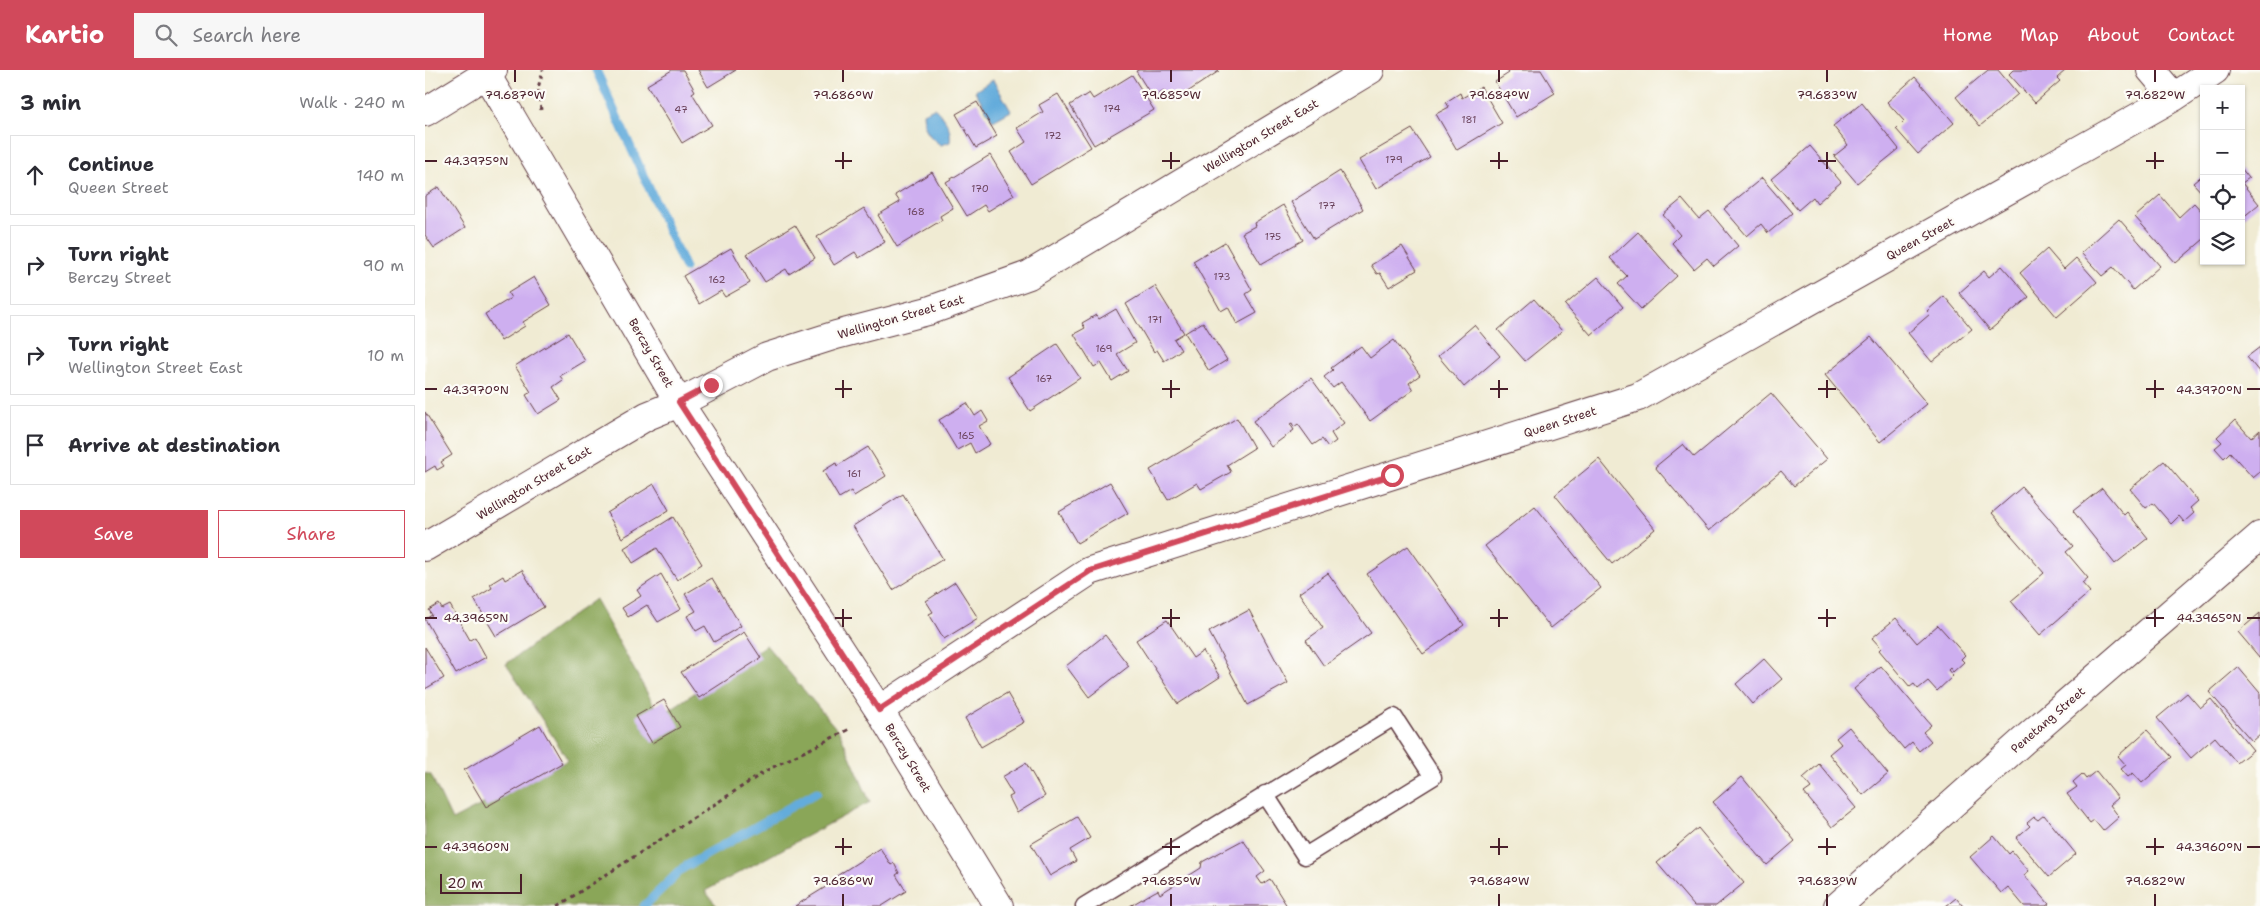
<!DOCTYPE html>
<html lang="en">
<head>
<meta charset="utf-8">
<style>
  body { margin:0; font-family:"Shantell Sans",sans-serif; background:#f7f7f7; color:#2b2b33 }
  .controls { position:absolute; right:15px; top:15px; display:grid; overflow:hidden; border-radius:0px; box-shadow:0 1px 4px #0004 }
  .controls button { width:45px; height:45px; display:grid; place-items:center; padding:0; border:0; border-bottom:1px solid #e1e1e2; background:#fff; color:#2b2b33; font:25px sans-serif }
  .scale { position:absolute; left:15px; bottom:12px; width:82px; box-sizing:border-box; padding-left:5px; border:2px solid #4a1f2b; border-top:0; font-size:14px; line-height:18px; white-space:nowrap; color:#4a1f2b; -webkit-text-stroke:4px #fdfcf7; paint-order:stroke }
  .stop { position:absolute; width:15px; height:15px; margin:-11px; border:4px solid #d1495b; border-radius:50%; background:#fff }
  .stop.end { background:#d1495b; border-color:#fff; box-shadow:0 1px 5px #0008 }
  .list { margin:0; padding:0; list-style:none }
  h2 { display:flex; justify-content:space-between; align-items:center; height:65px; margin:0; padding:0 20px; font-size:21px }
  h2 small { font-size:16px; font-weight:400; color:#7c7c81 }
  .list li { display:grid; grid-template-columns:32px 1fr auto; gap:15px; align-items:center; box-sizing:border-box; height:80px; margin:0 10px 10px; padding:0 10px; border:1px solid #e1e1e2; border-radius:0px }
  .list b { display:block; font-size:19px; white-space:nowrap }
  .list p { margin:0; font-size:16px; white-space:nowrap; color:#7c7c81 }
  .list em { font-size:16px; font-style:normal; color:#7c7c81 }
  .actions { display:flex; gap:10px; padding:15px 20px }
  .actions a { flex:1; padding:11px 0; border:1px solid #d1495b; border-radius:0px; text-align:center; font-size:18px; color:#d1495b }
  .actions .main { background:#d1495b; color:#fff }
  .icon { flex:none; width:28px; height:28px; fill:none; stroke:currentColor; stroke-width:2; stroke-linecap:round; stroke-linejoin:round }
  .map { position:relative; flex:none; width:1835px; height:836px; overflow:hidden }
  header { display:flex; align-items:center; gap:30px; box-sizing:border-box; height:70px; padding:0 25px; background:#d1495b; color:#fff }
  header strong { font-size:24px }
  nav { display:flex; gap:28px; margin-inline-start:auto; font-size:18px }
  .search { width:350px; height:45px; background:#f7f7f7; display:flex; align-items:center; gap:12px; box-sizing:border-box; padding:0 18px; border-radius:0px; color:#7c7c81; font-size:19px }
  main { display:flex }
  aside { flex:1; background:#fff }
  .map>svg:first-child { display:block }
</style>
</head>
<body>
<header>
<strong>Kartio</strong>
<div class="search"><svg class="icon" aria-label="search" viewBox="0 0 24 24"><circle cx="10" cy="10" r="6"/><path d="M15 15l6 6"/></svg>Search here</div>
<nav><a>Home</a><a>Map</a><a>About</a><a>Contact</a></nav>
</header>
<main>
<aside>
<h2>3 min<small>Walk · 240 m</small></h2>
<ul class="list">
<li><svg class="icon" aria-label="ahead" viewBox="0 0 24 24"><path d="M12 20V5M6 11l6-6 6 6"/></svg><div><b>Continue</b><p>Queen Street</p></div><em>140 m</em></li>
<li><svg class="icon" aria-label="right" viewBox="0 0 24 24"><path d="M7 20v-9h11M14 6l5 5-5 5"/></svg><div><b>Turn right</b><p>Berczy Street</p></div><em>90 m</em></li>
<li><svg class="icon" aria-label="right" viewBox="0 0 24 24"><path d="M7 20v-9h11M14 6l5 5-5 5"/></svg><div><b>Turn right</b><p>Wellington Street East</p></div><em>10 m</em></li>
<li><svg class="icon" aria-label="arrive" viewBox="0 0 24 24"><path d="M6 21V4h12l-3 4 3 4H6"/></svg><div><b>Arrive at destination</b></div></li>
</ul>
<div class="actions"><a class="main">Save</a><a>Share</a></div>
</aside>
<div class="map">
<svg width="1835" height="836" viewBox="0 0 1835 836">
  <rect width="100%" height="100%" fill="#fdfcf7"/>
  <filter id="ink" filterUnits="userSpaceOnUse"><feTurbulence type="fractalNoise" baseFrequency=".02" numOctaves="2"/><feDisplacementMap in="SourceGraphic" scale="10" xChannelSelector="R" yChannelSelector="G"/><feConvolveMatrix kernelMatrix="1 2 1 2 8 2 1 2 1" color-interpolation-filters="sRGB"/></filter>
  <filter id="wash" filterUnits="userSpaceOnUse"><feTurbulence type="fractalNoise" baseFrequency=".0096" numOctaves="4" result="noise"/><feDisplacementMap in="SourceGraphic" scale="20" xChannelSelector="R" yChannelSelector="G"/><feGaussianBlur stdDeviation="1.12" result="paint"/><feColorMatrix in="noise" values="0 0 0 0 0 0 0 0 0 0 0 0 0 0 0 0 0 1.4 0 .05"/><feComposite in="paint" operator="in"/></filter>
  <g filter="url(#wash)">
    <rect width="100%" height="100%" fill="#f0ebd3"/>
    <path fill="#8aa658" stroke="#6a6242" d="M 170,529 L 235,646 L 341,575 L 415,663 L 445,732 L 280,821 L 292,836 L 0,836 L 0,703 L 6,705 L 27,750 L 143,690 L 81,594 Z"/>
    <path fill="#64acdb" stroke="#576683" d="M 568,10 L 586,41 L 568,51 L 550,21 Z
      M 509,38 C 520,47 527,58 525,72 L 516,75 C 503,67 499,59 498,43 Z"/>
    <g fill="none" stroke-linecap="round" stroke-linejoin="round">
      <path stroke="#64acdb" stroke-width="9" d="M 171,0 L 260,198
        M 219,836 L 258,798 L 392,722"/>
    </g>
    <g id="blocks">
      <path fill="#ceaff0" d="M 247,0 L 258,0 L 270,21 L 267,23 L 287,55 L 257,73 L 222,15 Z
        M 273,0 L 311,0 L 283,17 Z
        M 714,0 L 793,0 L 794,1 L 746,33 L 739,21 L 728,28 L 711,1 Z
        M 1082,0 L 1116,0 L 1130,23 L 1091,47 L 1070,12 L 1084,3 Z
        M 1563,0 L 1573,0 L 1593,24 L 1555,56 L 1531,27 Z
        M 1588,0 L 1641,0 L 1632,8 L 1635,11 L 1610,33 L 1584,4 Z
        M 707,5 L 729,40 L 669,75 L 645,35 L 664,23 L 668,29 Z
        M 1490,7 L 1529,53 L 1493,84 L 1471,59 L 1479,51 L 1462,32 Z
        M 1056,17 L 1077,53 L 1032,80 L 1011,44 L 1024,37 L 1021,32 L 1035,23 L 1037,28 Z
        M 633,24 L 666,77 L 606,114 L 586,82 L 601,72 L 592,58 L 618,42 L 614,35 Z
        M 552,32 L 572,66 L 551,78 L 531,44 Z
        M 1437,33 L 1474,79 L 1432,113 L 1409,86 L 1423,75 L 1408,56 Z
        M 987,59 L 1005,87 L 951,119 L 934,90 Z
        M 1385,76 L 1416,112 L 1392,133 L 1388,127 L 1373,140 L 1346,109 Z
        M 565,85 L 589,125 L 563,141 L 559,135 L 542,146 L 521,112 Z
        M 1816,98 L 1824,108 L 1817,113 L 1834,134 L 1816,149 Z
        M 915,101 L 938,139 L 889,169 L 866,132 Z
        M 507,102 L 528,138 L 515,146 L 517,150 L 472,177 L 453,145 L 475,132 L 470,125 Z
        M 1779,104 L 1779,125 L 1768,113 Z
        M 1337,108 L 1367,143 L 1343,163 L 1336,154 L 1322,166 L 1299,139 Z
        M 14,117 L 40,158 L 9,178 L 0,165 L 0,126 Z
        M 1735,125 L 1754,147 L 1769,133 L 1779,144 L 1779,169 L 1751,193 L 1710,147 Z
        M 1257,129 L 1274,149 L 1284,141 L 1313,176 L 1289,196 L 1282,188 L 1269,199 L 1247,173 L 1255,165 L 1238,145 Z
        M 858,135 L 878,170 L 836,194 L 817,163 L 830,156 L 829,153 Z
        M 439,138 L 460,172 L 434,188 L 430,182 L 409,195 L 392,167 Z
        M 1694,149 L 1735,196 L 1708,220 L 1688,197 L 1677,206 L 1656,183 Z
        M 370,155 L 390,188 L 364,204 L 361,199 L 340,212 L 322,184 Z
        M 1213,162 L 1252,206 L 1216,239 L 1193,214 L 1202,206 L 1185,188 Z
        M 800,172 L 827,220 L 821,224 L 832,243 L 812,254 L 803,237 L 796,241 L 768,191 Z
        M 977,176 L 992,200 L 964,217 L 955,203 L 952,204 L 946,195 Z
        M 306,178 L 325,213 L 300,227 L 296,221 L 274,234 L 258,206 Z
        M 1622,179 L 1639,199 L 1651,188 L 1672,212 L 1632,247 L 1595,203 Z
        M 1577,196 L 1604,227 L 1565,260 L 1534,223 L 1559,201 L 1564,207 Z
        M 109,207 L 126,235 L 98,252 L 100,256 L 76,271 L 60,244 L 86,228 L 83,223 Z
        M 1173,207 L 1198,237 L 1166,265 L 1140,235 Z
        M 730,216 L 759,263 L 749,269 L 756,280 L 739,291 L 732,280 L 729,282 L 701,234 Z
        M 1519,226 L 1547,259 L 1507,292 L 1483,263 L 1505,244 L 1502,241 Z
        M 1109,229 L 1137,261 L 1100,291 L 1073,260 Z
        M 691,239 L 710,273 L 692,284 L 703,301 L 687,311 L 676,293 L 669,297 L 649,264 L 660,258 L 657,253 L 671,245 L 674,249 Z
        M 778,252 L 802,290 L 784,301 L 760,263 Z
        M 1049,255 L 1075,286 L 1039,317 L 1013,286 Z
        M 143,263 L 160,291 L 135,306 L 138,310 L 128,317 L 136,330 L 113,344 L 101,325 L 106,322 L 90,296 Z
        M 1446,267 L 1502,334 L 1455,372 L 1400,305 Z
        M 969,270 L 995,305 L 984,313 L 988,320 L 945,351 L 916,312 L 908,318 L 899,307 L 908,300 L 906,298 L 936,276 L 945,288 Z
        M 632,274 L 655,308 L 605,341 L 583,307 Z
        M 1835,277 L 1835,303 L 1822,287 Z
        M 886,308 L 919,353 L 906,363 L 911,371 L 903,377 L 897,369 L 888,375 L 873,354 L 869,357 L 867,353 L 865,354 L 869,360 L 846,377 L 828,351 Z
        M 1346,323 L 1402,389 L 1369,416 L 1356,401 L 1284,461 L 1230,397 L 1258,374 L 1269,387 Z
        M 542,333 L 550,346 L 557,341 L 563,351 L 554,356 L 565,374 L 550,383 L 545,373 L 532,380 L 514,350 Z
        M 0,342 L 27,385 L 16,392 L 19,396 L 12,400 L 10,396 L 0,402 Z
        M 812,348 L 829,378 L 802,395 L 806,402 L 776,419 L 772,413 L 743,430 L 725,400 Z
        M 1810,350 L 1826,368 L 1835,360 L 1835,402 L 1828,408 L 1805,382 L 1799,388 L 1790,378 L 1797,372 L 1792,367 Z
        M 443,377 L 461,406 L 429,426 L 426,421 L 414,428 L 398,401 L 411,393 L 412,396 Z
        M 1174,389 L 1230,459 L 1187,494 L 1130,425 Z
        M 1739,391 L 1773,431 L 1765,438 L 1769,443 L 1759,452 L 1754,446 L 1746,454 L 1728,433 L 1721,438 L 1705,419 Z
        M 685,412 L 703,443 L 652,473 L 634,442 Z
        M 229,414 L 244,440 L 197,468 L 182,443 Z
        M 1597,417 L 1648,476 L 1641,482 L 1663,508 L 1657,513 L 1665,522 L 1615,565 L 1586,531 L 1619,503 L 1567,443 Z
        M 1677,418 L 1699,445 L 1702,442 L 1723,468 L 1690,494 L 1648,441 Z
        M 478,424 L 518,489 L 468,520 L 428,456 Z
        M 1110,436 L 1176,518 L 1126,558 L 1060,476 Z
        M 248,447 L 277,494 L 252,510 L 232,478 L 208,493 L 199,478 Z
        M 983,476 L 1039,555 L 998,584 L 942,504 Z
        M 97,500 L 119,537 L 71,566 L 49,529 L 67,518 L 65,514 L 78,506 L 80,510 Z
        M 903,503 L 946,563 L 899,596 L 881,570 L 898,558 L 874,523 Z
        M 236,504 L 256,539 L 233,552 L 222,535 L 203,547 L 197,538 L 216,526 L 212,520 Z
        M 287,508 L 316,556 L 289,572 L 280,556 L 271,561 L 262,546 L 271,541 L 260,524 Z
        M 530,512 L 553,548 L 519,569 L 504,544 L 508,542 L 501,531 Z
        M 14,534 L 17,539 L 25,535 L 45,570 L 50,567 L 61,587 L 31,604 L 0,549 L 7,545 L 4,540 Z
        M 824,540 L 863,613 L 823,635 L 784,562 Z
        M 1835,543 L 1835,588 L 1813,562 Z
        M 1471,548 L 1492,573 L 1513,555 L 1540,585 L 1536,589 L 1539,592 L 1528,602 L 1525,598 L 1523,600 L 1528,606 L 1512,621 L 1503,611 L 1493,619 L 1489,614 L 1485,617 L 1454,580 L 1456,578 L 1447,568 Z
        M 742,550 L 768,588 L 778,581 L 795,607 L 753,634 L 711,570 Z
        M 319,562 L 336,588 L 274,628 L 256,602 Z
        M 680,565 L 704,596 L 664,627 L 641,596 Z
        M 0,577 L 19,608 L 0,619 Z
        M 1339,589 L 1357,609 L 1328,634 L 1311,614 Z
        M 1456,596 L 1506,655 L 1498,662 L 1506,671 L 1494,681 L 1487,672 L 1479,679 L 1429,619 Z
        M 1813,597 L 1835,623 L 1835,664 L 1827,671 L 1784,622 Z
        M 582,623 L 599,652 L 556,677 L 540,648 Z
        M 1762,623 L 1775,638 L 1786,629 L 1828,680 L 1812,693 L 1790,667 L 1766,688 L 1732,648 Z
        M 239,630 L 255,657 L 227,673 L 211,646 Z
        M 115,655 L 137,693 L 61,737 L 39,700 Z
        M 1424,657 L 1463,704 L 1438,725 L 1404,684 L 1416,674 L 1411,668 Z
        M 1722,660 L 1747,687 L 1717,713 L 1708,703 L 1703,707 L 1696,699 L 1701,695 L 1693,686 Z
        M 601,693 L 620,726 L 592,743 L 584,727 L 588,725 L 577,707 Z
        M 1394,694 L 1431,738 L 1407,757 L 1379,723 L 1386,718 L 1378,708 Z
        M 1671,701 L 1693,728 L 1685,735 L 1694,747 L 1678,761 L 1669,750 L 1665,753 L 1642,724 L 1652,717 L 1648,712 L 1657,704 L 1661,709 Z
        M 1317,707 L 1370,771 L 1342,795 L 1288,732 Z
        M 1619,745 L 1651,784 L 1624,807 L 1591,768 L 1605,756 L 1602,753 L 1609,747 L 1613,750 Z
        M 652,747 L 665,768 L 645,780 L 651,791 L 625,806 L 606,774 Z
        M 1273,758 L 1319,813 L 1291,836 L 1269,836 L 1232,793 Z
        M 1569,766 L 1584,784 L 1587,781 L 1604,801 L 1599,805 L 1624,834 L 1621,836 L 1599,836 L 1583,817 L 1576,823 L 1545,787 Z
        M 818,770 L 840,801 L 832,807 L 837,814 L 845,809 L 862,836 L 705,836 L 729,822 L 733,820 L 735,824 L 776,798 L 777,792 Z
        M 455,778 L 466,795 L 469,793 L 474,803 L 471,805 L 481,821 L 457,836 L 370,836 L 412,810 L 410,807 Z
        M 1531,828 L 1538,836 L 1521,836 Z"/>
    </g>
  </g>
  <g filter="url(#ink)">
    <use href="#blocks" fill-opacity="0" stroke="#633e44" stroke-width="1"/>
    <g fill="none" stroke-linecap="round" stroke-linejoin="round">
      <g stroke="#633e44" stroke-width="19">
        <path id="service" d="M 659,836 L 969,647 L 1008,707 L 880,786 L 840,724"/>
      </g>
      <g stroke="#633e44" stroke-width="30">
        <path id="minor" d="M 1726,0 L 1749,27
          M 61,4 L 254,333 L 454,640 L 574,836
          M 0,42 L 68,0
          M 454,640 L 665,501 L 1213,327 L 1749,27 L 1790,0"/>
      </g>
      <g stroke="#633e44" stroke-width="30">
        <path id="tertiary" d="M 0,477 L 222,346 L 254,333 L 342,287 L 411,265 L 503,241 L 604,205 L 945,0
          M 1413,836 L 1598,671 L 1835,466"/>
      </g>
      <path stroke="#633e44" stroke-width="3" stroke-dasharray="4 4" stroke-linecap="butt" d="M 116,40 L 113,18 L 118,0
        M 133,836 L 344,699 L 425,659"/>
      <use href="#service" stroke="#fff" stroke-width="16"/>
      <use href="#minor" stroke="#fff" stroke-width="28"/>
      <use href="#tertiary" stroke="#fff" stroke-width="28"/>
    </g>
  </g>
  <g fill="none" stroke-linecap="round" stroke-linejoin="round" filter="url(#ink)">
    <path stroke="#d1495b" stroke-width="6" d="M 286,315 L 254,332 L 454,640 L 665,501 L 967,405"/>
  </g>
  <path fill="none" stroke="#4a1f2b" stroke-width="2" d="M 90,0 L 90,12M 418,0 L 418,12M 746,0 L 746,12M 1074,0 L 1074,12M 1402,0 L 1402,12M 1730,0 L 1730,12M 418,82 L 418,99M 746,82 L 746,99M 1074,82 L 1074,99M 1402,82 L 1402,99M 1730,82 L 1730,99M 0,91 L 12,91M 410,91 L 427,91M 737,91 L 755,91M 1065,91 L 1083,91M 1393,91 L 1411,91M 1721,91 L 1739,91M 418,310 L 418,328M 746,310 L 746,328M 1074,310 L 1074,328M 1402,310 L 1402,328M 1730,310 L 1730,328M 0,319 L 12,319M 410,319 L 427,319M 737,319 L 755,319M 1065,319 L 1083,319M 1393,319 L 1411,319M 1721,319 L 1739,319M 1822,319 L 1835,319M 418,539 L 418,557M 746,539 L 746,557M 1074,539 L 1074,557M 1402,539 L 1402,557M 1730,539 L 1730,557M 0,548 L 12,548M 410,548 L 427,548M 737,548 L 755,548M 1065,548 L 1083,548M 1393,548 L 1411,548M 1721,548 L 1739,548M 1822,548 L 1835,548M 418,768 L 418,785M 746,768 L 746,785M 1074,768 L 1074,785M 1402,768 L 1402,785M 1730,768 L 1730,785M 0,777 L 12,777M 410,777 L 427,777M 737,777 L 755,777M 1065,777 L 1083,777M 1393,777 L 1411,777M 1721,777 L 1739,777M 1822,777 L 1835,777M 418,824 L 418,836M 746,824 L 746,836M 1074,824 L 1074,836M 1402,824 L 1402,836M 1730,824 L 1730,836"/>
  <g text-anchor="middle" stroke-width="4.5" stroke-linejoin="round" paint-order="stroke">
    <g font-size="10" fill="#6b435c">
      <text x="687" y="42">174</text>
      <text x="256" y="43">47</text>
      <text x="1044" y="53">181</text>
      <text x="628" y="69">172</text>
      <text x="969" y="93">179</text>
      <text x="555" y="122">170</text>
      <text x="902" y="139">177</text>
      <text x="491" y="145">168</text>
      <text x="848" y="170">175</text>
      <text x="797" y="210">173</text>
      <text x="292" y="213">162</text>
      <text x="730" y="253">171</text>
      <text x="679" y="282">169</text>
      <text x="619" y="312">167</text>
      <text x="541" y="369">165</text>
      <text x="429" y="407">161</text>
    </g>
    <g font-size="12" fill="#4a1f2b" stroke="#fdfcf7">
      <text transform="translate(836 66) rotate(-31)" y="4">Wellington Street East</text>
      <text transform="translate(1495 169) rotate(-29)" y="4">Queen Street</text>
      <text transform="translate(476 247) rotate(-16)" y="4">Wellington Street East</text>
      <text transform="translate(226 283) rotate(60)" y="4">Berczy Street</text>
      <text transform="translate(1135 352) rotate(-18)" y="4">Queen Street</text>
      <text transform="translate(109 413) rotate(-31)" y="4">Wellington Street East</text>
      <text transform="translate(1623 650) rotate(-41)" y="4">Penetang Street</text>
      <text transform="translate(483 688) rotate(59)" y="4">Berczy Street</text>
    </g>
  </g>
  <g font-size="12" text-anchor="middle" fill="#4a1f2b" stroke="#fdfcf7" stroke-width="4.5" stroke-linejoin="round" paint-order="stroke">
    <text x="90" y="29">79.687°W</text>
    <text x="418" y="29">79.686°W</text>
    <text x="746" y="29">79.685°W</text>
    <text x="1074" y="29">79.684°W</text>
    <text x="1402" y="29">79.683°W</text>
    <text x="1730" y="29">79.682°W</text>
    <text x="51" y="95">44.3975°N</text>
    <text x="51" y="324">44.3970°N</text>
    <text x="1784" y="324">44.3970°N</text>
    <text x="51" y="552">44.3965°N</text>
    <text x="1784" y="552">44.3965°N</text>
    <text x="51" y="781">44.3960°N</text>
    <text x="1784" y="781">44.3960°N</text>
    <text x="418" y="815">79.686°W</text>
    <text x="746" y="815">79.685°W</text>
    <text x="1074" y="815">79.684°W</text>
    <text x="1402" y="815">79.683°W</text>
    <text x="1730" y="815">79.682°W</text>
  </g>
</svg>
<div class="controls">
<button>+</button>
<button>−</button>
<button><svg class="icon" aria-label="locate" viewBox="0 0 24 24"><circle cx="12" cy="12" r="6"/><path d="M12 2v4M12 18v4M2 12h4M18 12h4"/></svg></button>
<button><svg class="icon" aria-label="layers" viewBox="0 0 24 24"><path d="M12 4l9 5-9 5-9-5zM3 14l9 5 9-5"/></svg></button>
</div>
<div class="scale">20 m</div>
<div class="stop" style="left:967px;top:405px"></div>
<div class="stop end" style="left:286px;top:315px"></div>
</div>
</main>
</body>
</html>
